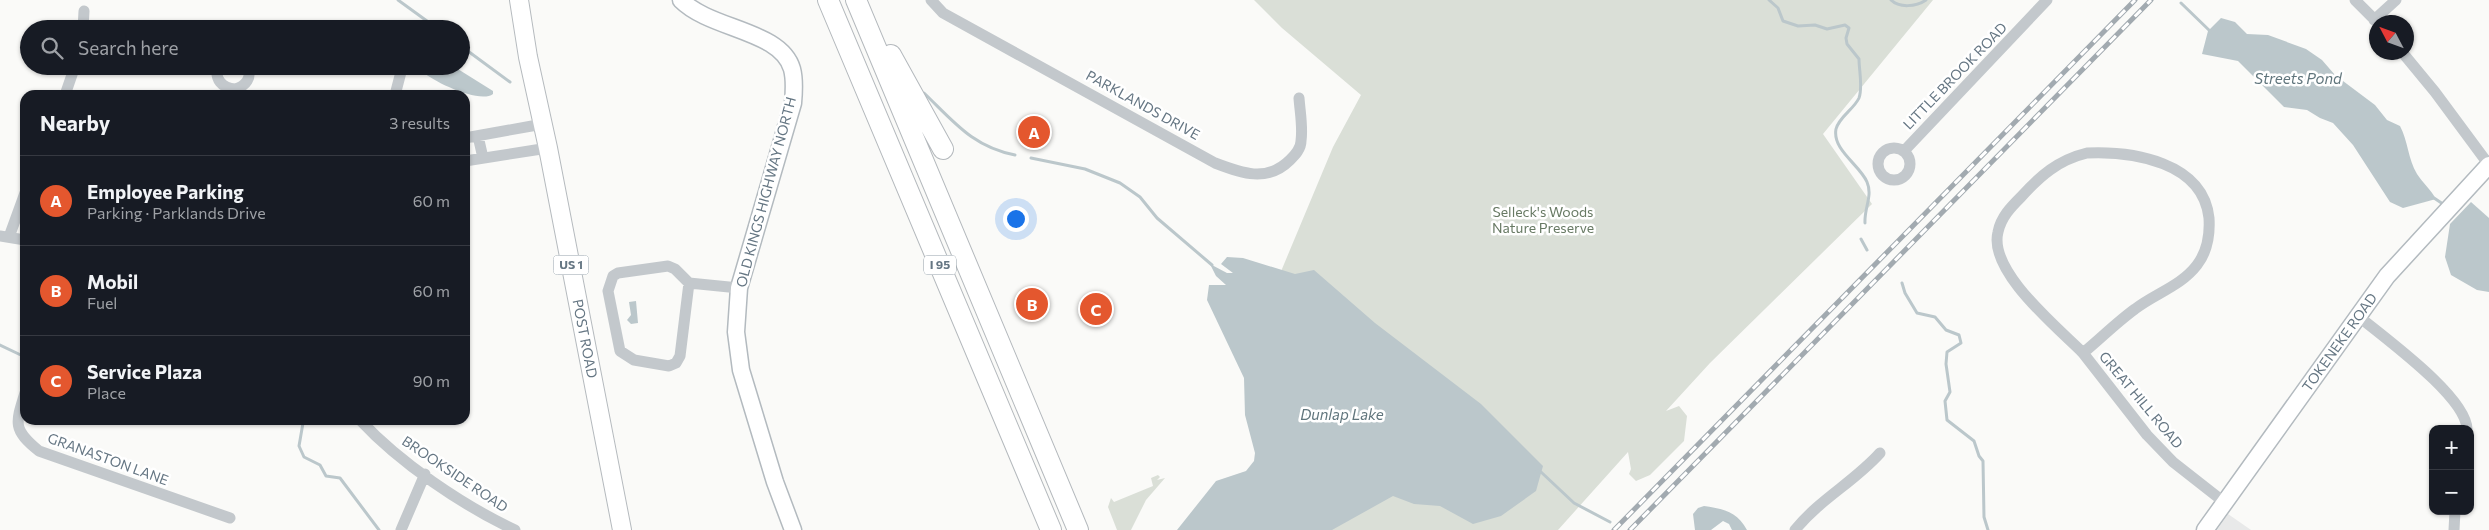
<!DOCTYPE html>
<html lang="en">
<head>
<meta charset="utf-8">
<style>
  body { margin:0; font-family:Commissioner,sans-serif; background:#242831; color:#f1f3f6 }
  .controls { position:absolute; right:15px; bottom:15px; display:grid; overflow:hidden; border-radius:10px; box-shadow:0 1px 4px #0004 }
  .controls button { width:45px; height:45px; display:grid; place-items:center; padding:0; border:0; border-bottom:1px solid #363941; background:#171b24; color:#f1f3f6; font:25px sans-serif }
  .compass { position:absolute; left:2369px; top:15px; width:45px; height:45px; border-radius:50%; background:#171b24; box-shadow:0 1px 4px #0004; rotate:311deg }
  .you { position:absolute; left:1015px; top:218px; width:18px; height:18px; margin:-12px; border:4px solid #fff; border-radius:50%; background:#1a73e8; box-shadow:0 0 0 8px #1a73e833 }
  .badge { display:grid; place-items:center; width:32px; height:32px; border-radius:50%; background:#e4572e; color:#fff; font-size:16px; font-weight:700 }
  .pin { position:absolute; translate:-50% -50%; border:2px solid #fff; box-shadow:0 1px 5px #0006 }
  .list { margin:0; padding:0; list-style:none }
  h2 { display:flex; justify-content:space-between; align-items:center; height:65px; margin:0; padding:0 20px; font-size:21px }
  h2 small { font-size:16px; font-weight:400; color:#9ea1a6 }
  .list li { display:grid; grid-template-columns:32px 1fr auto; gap:15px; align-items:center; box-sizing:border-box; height:90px; padding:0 20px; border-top:1px solid #363941 }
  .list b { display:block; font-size:19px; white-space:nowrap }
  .list p { margin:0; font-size:16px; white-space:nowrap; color:#9ea1a6 }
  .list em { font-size:16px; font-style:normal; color:#9ea1a6 }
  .icon { flex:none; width:28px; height:28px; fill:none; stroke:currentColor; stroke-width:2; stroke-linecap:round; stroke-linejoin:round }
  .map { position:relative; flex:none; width:2489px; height:530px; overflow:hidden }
  .search { position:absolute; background:#171b24; box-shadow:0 1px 4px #0004; left:20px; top:20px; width:450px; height:55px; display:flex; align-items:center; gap:12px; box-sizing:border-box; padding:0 18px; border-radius:28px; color:#9ea1a6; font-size:19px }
  .panel { position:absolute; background:#171b24; box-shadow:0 1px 4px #0004; left:20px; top:90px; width:450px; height:335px; border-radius:15px }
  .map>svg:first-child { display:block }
</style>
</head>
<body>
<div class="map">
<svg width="2489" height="530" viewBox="0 0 2489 530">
  <rect width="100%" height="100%" fill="#fafaf8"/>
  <path fill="#e8e9e9" d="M 2228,514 L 2251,530 L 2217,530 Z"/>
  <path fill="#dadfd7" d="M 1254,0 L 1933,0 L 1823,134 L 1872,204 L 1710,363 L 1666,411 L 1679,406 L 1687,416 L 1684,441 L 1650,475 L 1636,481 L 1629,474 L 1631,469 L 1628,452 L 1558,530 L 1293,530 L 1264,312 L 1333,147 L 1361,95 L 1282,28 Z
    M 1158,475 L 1160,477 L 1157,480 L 1165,478 L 1146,500 L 1131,530 L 1117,530 L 1108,507 L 1111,498 L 1114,502 L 1153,486 L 1151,478 Z"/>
  <path fill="#bbc7cb" d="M 2221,18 L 2235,22 L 2247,34 L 2268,35 L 2306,49 L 2322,60 L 2335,75 L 2375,105 L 2387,120 L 2400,126 C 2408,141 2408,159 2417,174 C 2423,183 2431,190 2436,199 L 2403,208 L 2390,202 L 2353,145 L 2333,123 L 2320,118 L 2307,110 L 2284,107 L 2238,61 L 2202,54 L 2208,31 Z
    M 422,66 L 453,66 L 493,91 L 493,94 C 480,104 434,82 423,72 Z
    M 2471,202 L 2489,218 L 2489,292 L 2477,290 L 2451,275 L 2445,257 L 2450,224 Z
    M 1227,257 L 1243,258 L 1295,274 L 1314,270 L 1375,323 L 1481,404 L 1543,466 L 1536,491 L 1501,516 L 1473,524 L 1440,506 L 1414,504 L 1393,496 L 1332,530 L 1177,530 L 1216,481 L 1246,471 L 1254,461 L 1255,453 L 1245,415 L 1244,378 L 1207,300 L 1209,285 L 1226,285 L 1216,276 L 1210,264 L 1227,273 L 1233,273 L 1221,264 Z
    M 636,301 L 638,323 L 631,324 L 627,320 L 631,315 L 629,302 Z
    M 1704,506 C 1723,509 1737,511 1747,530 L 1732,530 L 1729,524 L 1723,521 L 1711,530 L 1695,530 L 1693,514 L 1698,508 Z"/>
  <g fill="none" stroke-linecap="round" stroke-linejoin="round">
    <path stroke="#bbc7cb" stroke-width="3" d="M 398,0 L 438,29
      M 1769,0 L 1778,8 L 1783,21 L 1798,26 L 1815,25 L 1827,29 L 1845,25 L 1849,28 L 1846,38 L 1847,44 L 1859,59 C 1859,70 1863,87 1859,98 C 1854,109 1839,117 1836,129 C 1832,150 1860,165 1867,182 C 1873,196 1864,208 1865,223
      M 1891,0 C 1899,8 1916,7 1926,0
      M 2181,3 L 2211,32
      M 461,46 L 510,82
      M 924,93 C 954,122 973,147 1015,155
      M 1031,158 L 1085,169 L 1120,183 L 1140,197 L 1157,218 L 1212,265
      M 2434,198 L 2446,206
      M 1861,239 L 1867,250
      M 1902,283 L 1905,293 L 1917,313 L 1935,317 L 1946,330 L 1959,335 L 1961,343 L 1947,352 L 1946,364 L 1950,392 L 1945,401 L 1947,420 L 1974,441 L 1979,456 L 1983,461 L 1984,517 L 1988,530
      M 0,345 L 25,357
      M 299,420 L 303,423 L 299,446 L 304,457 L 320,465 L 326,476 L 340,478 L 379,530
      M 1537,471 L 1541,472 L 1574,503 L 1610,522"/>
    <g stroke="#b3babf" stroke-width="19">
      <g id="secondary">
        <path d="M 681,0 C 711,30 781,30 792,69 C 795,80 794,92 793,103 L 739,288 L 736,332 L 741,370 L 775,482 L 793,530"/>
        <path id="s1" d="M 2205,530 L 2387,276 L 2489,165"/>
      </g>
    </g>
    <g stroke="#b5babe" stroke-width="20">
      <g id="primary">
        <path id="s2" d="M 519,0 L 528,57 L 548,148 L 622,530"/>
      </g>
    </g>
    <g stroke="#b4b9bd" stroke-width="22">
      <path id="highway" d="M 828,0 L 1051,530
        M 856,0 L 1078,530
        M 891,55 L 943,149"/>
    </g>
    <path stroke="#c3c8cc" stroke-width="11" d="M 931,0 L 943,13 L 1215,163 C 1241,173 1267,183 1290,160 C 1295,155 1301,149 1301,141 C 1303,127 1300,112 1299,98
      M 2355,0 L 2377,22
      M 2374,20 L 2396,0
      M 83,29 L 84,11
      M 2402,52 L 2435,92 L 2489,165
      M 218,66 C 214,79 222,88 235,89 C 246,86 252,78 248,66
      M 393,66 L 401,72 L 395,95
      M 65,95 L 75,66
      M 478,136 L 483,158
      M 465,138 L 543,124
      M1878 164a16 16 0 1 1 32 0a16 16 0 1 1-32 0Z
      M 1904,151 L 2047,0
      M 2087,153 C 2133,151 2203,162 2209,218 C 2210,234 2207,252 2197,265 C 2181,286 2156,293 2135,309 C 2117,322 2100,339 2083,353 C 2057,327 1988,271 1998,232 C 2001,217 2011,207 2021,197 C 2040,176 2058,160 2087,153 Z
      M 465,161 L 548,148
      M 0,236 L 25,240
      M 9,237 L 25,193
      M 689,283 L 680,356 L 676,363 L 669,366 L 634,360 L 620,351 L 608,291 L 613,276 L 618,273 L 668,266 L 675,269 L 689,283 L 739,288
      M 2357,315 C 2383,337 2466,396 2467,429
      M 2083,353 L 2147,435 L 2173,462 L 2224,502
      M 25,393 C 15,424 13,430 39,451 L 230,518
      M 360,420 C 400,463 462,505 515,530
      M 401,530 L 425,474
      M 1795,530 C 1820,499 1854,482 1880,453
      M 2454,530 L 2455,511"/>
    <use href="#secondary" stroke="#fff" stroke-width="16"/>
    <use href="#primary" stroke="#fff" stroke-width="18"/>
    <use href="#highway" stroke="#fff" stroke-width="20"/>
    <g stroke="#a2aab0" stroke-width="5">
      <path id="rail" d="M 1614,530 L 2135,0
        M 1630,530 L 2151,0"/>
    </g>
    <use href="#rail" stroke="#fff" stroke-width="3" stroke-dasharray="9" stroke-linecap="butt"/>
  </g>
  <g text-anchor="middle" stroke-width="5" stroke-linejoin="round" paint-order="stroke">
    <g fill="#fff" stroke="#939fa8" stroke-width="1">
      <rect x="553.5" y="255.5" width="35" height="19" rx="4"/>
      <rect x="924" y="255.5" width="32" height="19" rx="4"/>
    </g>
    <g font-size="12" font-weight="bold" fill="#657683">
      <text x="571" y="269">US 1</text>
      <text x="940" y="269">I 95</text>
    </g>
    <g font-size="14" fill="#657683" stroke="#fff">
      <text transform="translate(1955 76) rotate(-46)" y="5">LITTLE BROOK ROAD</text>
      <text transform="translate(1143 105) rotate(29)" y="5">PARKLANDS DRIVE</text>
      <text transform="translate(766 192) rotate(-75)" y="5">OLD KINGS HIGHWAY NORTH</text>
      <text dy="5" stroke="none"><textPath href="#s2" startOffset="345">POST ROAD</textPath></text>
      <text dy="5" stroke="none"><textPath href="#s1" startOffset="231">TOKENEKE ROAD</textPath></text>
      <text transform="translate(2141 400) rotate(50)" y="5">GREAT HILL ROAD</text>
      <text transform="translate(108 459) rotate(20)" y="5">GRANASTON LANE</text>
      <text transform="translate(455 474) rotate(34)" y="5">BROOKSIDE ROAD</text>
    </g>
    <g font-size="14" fill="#687a64" stroke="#fff">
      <text x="1543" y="217">Selleck's Woods<tspan x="1543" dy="16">Nature Preserve</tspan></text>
    </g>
    <g font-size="15" font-style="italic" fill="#60757c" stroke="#fff">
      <text x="2298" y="84">Streets Pond</text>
      <text x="1342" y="420">Dunlap Lake</text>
    </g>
  </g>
</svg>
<div class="controls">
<button>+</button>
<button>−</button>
</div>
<svg class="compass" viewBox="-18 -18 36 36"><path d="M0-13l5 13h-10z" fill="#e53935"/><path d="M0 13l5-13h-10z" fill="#9ea1a6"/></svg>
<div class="you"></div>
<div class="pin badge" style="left:1034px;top:132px">A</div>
<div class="pin badge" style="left:1032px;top:304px">B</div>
<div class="pin badge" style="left:1096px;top:309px">C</div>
<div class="search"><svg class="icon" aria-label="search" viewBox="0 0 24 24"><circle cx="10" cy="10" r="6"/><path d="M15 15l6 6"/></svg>Search here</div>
<section class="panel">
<h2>Nearby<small>3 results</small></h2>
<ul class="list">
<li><span class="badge">A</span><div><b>Employee Parking</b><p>Parking · Parklands Drive</p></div><em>60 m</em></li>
<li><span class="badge">B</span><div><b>Mobil</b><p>Fuel</p></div><em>60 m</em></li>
<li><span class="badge">C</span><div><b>Service Plaza</b><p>Place</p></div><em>90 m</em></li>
</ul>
</section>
</div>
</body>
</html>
